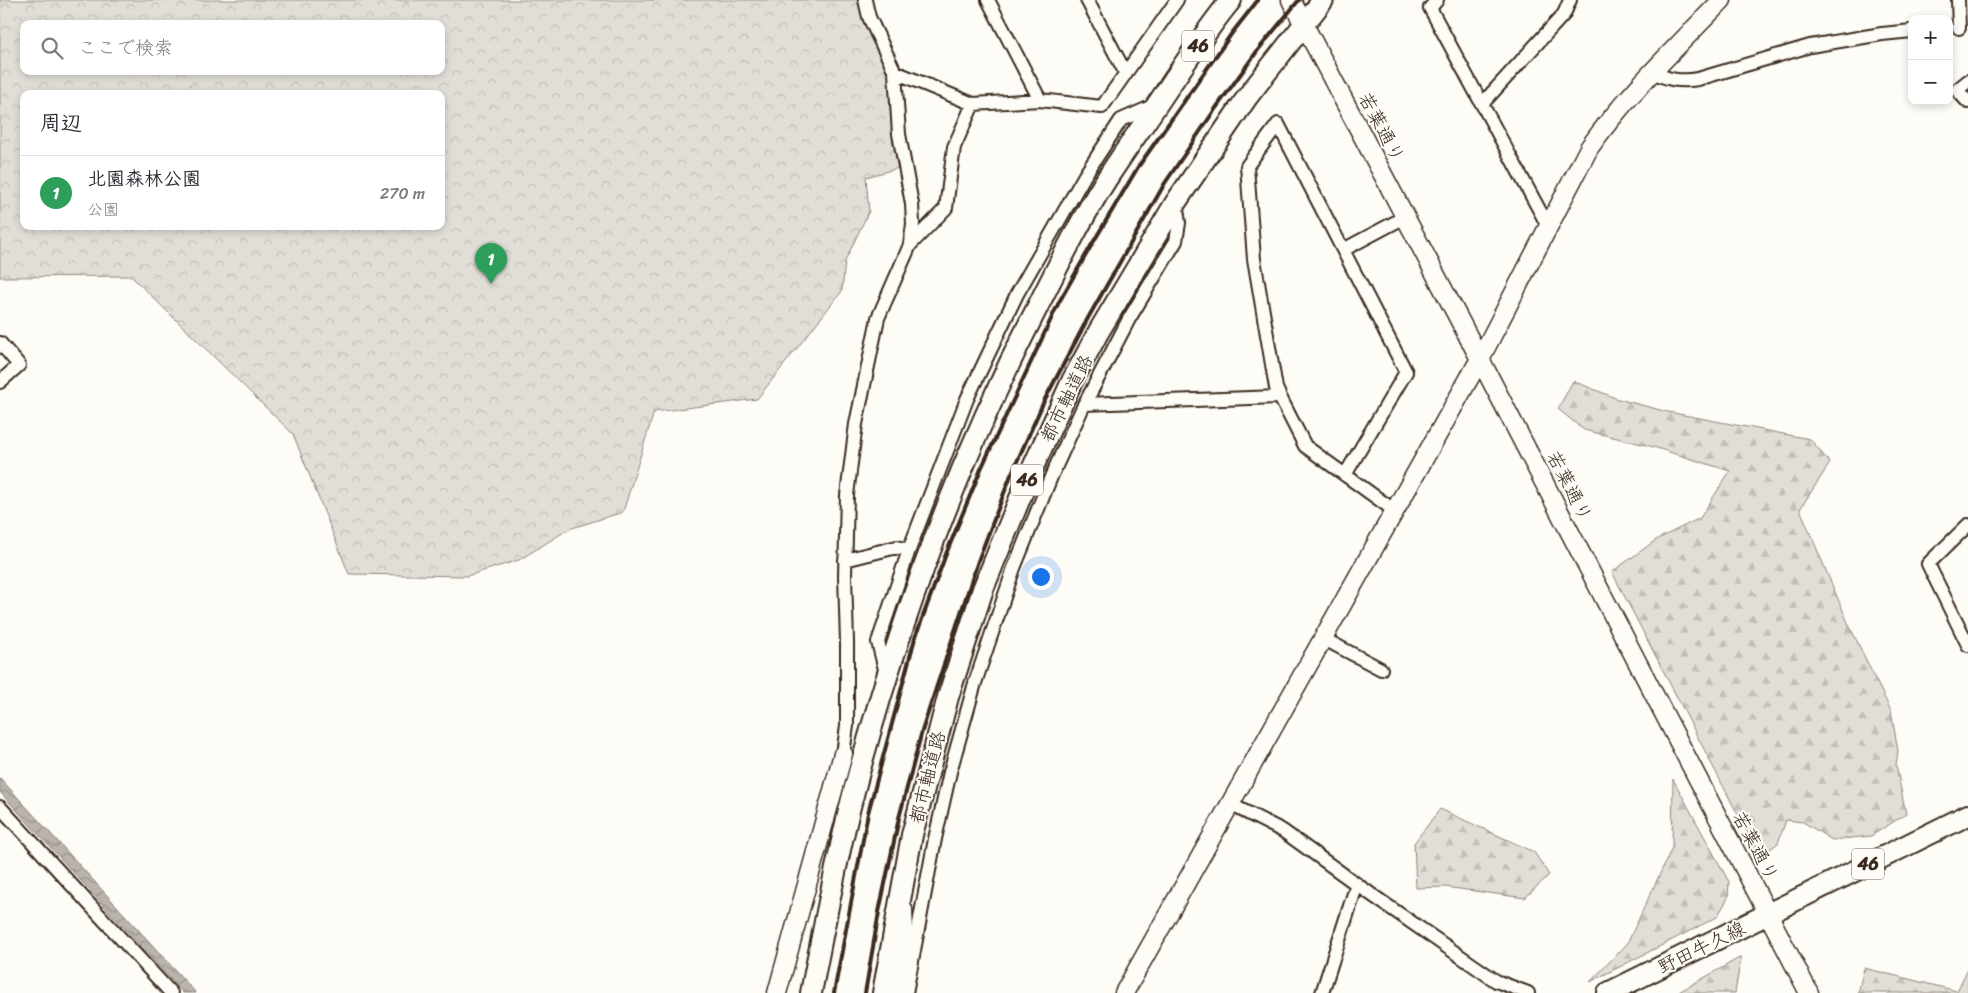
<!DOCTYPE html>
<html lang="ja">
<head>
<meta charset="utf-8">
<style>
  body { margin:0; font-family:Sriracha,"Klee One",sans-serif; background:#f2f2f3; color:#2b2b33 }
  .controls { position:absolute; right:15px; top:15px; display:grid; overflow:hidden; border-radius:10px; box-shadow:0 2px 8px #0003 }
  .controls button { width:45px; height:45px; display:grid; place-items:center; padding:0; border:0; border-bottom:1px solid #e1e1e2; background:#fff; color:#2b2b33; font:25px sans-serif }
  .you { position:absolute; left:1040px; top:576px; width:18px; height:18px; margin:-12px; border:4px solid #fff; border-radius:50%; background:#1a73e8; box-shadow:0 0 0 8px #1a73e833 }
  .badge { display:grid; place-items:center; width:32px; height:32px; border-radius:50%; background:#3b2a1e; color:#fff; font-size:16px; font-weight:700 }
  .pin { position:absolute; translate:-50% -41px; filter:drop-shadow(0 1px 2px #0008) }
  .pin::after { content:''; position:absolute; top:26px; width:18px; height:15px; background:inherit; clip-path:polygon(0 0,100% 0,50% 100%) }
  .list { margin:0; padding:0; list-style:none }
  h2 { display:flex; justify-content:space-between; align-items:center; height:65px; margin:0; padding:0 20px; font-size:21px }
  h2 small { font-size:16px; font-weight:400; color:#7c7c81 }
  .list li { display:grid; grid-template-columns:32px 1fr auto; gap:15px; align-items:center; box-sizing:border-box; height:75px; padding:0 20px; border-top:1px solid #e1e1e2 }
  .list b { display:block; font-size:19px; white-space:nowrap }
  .list p { margin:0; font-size:16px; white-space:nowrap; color:#7c7c81 }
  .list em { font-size:16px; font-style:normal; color:#7c7c81 }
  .icon { flex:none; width:28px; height:28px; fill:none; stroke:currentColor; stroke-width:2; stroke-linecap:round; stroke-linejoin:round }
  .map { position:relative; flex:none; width:1968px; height:993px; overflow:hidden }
  .search { position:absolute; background:#fff; box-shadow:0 2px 8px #0003; left:20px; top:20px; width:425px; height:55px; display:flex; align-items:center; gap:12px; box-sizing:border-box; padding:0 18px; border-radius:10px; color:#7c7c81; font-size:19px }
  .panel { position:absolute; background:#fff; box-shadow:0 2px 8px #0003; left:20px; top:90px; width:425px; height:140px; border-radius:10px }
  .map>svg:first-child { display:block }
</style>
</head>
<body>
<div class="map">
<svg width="1968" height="993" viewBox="0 0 1968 993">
  <defs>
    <pattern id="forest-firs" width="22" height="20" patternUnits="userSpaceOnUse" patternTransform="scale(1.25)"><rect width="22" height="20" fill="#e1ded7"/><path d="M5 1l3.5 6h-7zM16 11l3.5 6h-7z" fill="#c2bfb8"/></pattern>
    <pattern id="park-crowns" width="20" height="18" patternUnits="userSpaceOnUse" patternTransform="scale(1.25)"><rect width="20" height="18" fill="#e1ded7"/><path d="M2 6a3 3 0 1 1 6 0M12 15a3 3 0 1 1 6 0" fill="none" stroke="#c2bfb8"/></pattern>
    <pattern id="water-waves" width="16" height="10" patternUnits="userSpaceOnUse" patternTransform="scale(1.25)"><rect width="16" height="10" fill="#bbb4ad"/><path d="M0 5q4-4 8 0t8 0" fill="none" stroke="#99938c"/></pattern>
  </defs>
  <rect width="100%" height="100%" fill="#fdfcf7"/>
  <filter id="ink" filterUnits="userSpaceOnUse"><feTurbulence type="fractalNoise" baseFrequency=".02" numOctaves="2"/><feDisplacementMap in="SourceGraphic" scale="10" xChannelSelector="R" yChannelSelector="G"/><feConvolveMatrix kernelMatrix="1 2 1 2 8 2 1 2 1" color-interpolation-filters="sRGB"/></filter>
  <g filter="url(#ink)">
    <path fill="url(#forest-firs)" stroke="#8e847a" d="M 1573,381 L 1618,399 L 1668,412 L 1810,439 L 1830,463 L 1800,509 L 1849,625 L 1891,711 L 1898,751 L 1896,765 L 1906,814 L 1871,836 L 1832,840 L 1803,822 L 1786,820 L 1778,843 L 1760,857 L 1612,572 L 1656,540 L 1700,518 L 1730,471 L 1650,446 L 1584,430 L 1558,409 Z
      M 1673,779 L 1729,882 L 1728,898 L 1717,917 L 1590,982 L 1627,944 L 1672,848 Z
      M 1440,809 L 1534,852 L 1549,875 L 1525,898 L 1445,887 L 1416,888 L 1414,843 Z
      M 1741,957 L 1735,993 L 1677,993 Z
      M 1864,968 L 1957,991 L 1968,968 L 1968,993 L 1858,993 Z"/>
    <path fill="url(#park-crowns)" stroke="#8e847a" fill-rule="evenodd" d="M 0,0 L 858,0 L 890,79 L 899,168 L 866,177 L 869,211 L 845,261 L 842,291 L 757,399 L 654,412 L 623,512 L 569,529 L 519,560 L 467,576 L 349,574 L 293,434 L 131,276 L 0,277 ZM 24,24 L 441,24 L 441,71 L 24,71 ZM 24,94 L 441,94 L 441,226 L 24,226 Z"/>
    <path fill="url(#water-waves)" stroke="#887d74" d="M 0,778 L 196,993 L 183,993 L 0,792 Z"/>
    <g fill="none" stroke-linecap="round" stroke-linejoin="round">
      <g stroke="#3b2a1e" stroke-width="16">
        <path id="street" d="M 865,0 L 869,17 L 895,72 L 973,104 L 1040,100 L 1102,107 L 1177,0
          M 988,0 L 1040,100
          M 1087,0 L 1126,74
          M 1437,0 L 1430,8 L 1548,226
          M 1958,0 L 1959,28
          M 1653,72 C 1668,80 1681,82 1698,79 L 1810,46 L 1882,34 L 1912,31
          M 1968,81 L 1957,90 L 1968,102
          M 1482,104 L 1564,14 L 1570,0
          M 910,245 L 946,208 L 954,147 L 973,104
          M 1343,250 L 1405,217
          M 0,343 L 19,365 L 0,382
          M 1084,404 L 1280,397
          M 1345,475 L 1406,372 L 1278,124 L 1247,166 L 1254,259 L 1276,388 L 1280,397 L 1305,446 L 1395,511
          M 1968,525 L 1928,564 L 1968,645
          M 845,560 L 897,547 L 909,550
          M 1324,639 L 1381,669
          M 886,673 L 878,642 L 909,550 L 967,399 L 1017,294 L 1085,175 L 1121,120 L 1155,105
          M 843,754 L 847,726 L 847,642 L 845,576 L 847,495 L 856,424 L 878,318 L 910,245 L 913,224 L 912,204 L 899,134 L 895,72
          M 1230,804 L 1283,831 L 1362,888 L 1496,981 L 1528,993
          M 0,807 L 171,993
          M 906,993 L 935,839 L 950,772 L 975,683 L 1014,568 L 1051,477 L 1082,409 L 1129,319 L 1176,241 L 1179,223 L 1176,202
          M 1322,993 L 1357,884"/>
      </g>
      <g stroke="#3b2a1e" stroke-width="21">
        <path id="secondary" d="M 1291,0 L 1480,359 L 1809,993
          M 777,993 L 843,754
          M 894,993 L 904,933 L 903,909
          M 1124,993 L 1480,359 L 1589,148 C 1627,94 1676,48 1722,0"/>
      </g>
      <g stroke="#3b2a1e" stroke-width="24">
        <path id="primary" d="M 811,993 C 824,927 836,860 853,795 C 897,627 957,464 1036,310 C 1058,266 1080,221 1106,180 C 1121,157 1137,134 1152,112 C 1178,74 1202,35 1231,0
          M 883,993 L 912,835 L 948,697 L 983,589 L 1029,476 L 1072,381 L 1099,331 L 1176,202 L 1248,96 L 1323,0
          M 1608,993 L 1968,815"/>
      </g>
      <use href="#street" stroke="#fdfcf7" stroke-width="12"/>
      <use href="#secondary" stroke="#fdfcf7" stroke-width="18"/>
      <use href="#primary" stroke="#fdfcf7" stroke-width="20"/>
      <path stroke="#3b2a1e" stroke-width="4" d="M 834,993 L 868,813 L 915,638 L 946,554 L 981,469 L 1059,302 L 1091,246 L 1138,167 L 1232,33 L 1258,0
        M 865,993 L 879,912 L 899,818 L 922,731 L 978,561 L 1011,475 L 1044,401 L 1088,318 L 1165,183 L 1216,108 L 1258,50 L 1299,0"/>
    </g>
  </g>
  <g text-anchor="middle" stroke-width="4" stroke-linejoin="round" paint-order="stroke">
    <g fill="#fdfcf7" stroke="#75695f" stroke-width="1">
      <rect x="1182" y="30.5" width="32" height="31" rx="4"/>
      <rect x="1011" y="464.5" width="32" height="31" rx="4"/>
      <rect x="1852" y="848.5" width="32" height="31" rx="4"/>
    </g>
    <g font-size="18" font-weight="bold" fill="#3b2a1e">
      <text x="1198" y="52">46</text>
      <text x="1027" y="486">46</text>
      <text x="1868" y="870">46</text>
    </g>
    <g font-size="19" fill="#3b2a1e" stroke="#fdfcf7">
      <text transform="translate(1382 127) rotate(62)" y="7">若葉通り</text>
      <text transform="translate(1066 398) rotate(-64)" y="7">都市軸道路</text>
      <text transform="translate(1570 486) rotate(63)" y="7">若葉通り</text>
      <text transform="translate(927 777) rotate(-76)" y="7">都市軸道路</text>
      <text transform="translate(1756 846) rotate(62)" y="7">若葉通り</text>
      <text transform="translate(1701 947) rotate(-26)" y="7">野田牛久線</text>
    </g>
  </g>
</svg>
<div class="controls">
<button>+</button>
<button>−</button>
</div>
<div class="you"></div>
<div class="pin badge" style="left:491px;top:284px;background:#2e9e5b">1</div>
<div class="search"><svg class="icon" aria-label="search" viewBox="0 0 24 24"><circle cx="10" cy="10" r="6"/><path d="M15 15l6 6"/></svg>ここで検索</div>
<section class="panel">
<h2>周辺<small></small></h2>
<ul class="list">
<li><span class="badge" style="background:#2e9e5b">1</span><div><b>北園森林公園</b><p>公園</p></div><em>270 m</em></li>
</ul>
</section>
</div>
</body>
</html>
